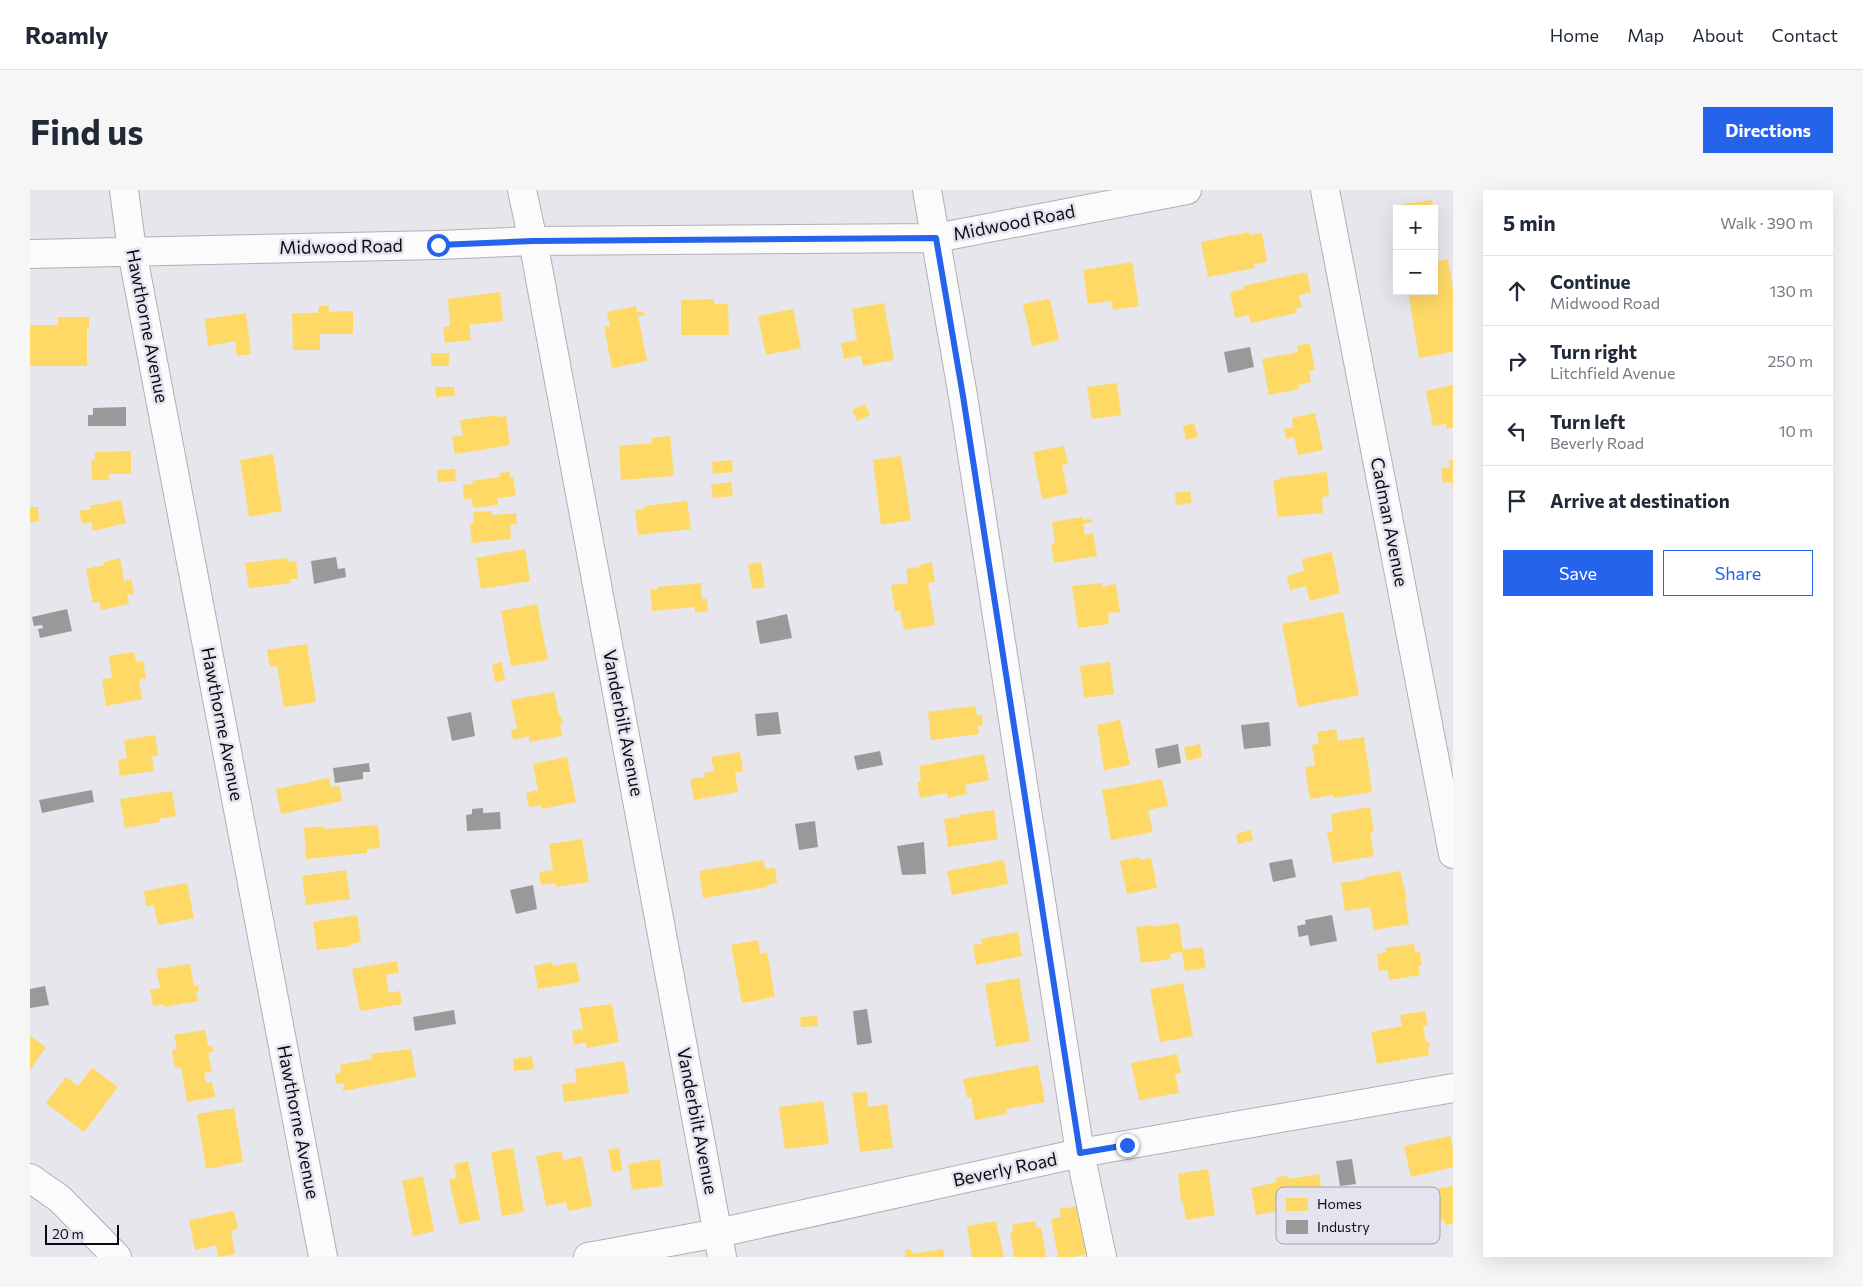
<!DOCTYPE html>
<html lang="en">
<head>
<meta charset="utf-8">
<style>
  body { margin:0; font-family:Commissioner,sans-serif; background:#f6f6f7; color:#1f2937 }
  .controls { position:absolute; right:15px; top:15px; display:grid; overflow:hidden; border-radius:0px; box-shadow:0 5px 20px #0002 }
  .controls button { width:45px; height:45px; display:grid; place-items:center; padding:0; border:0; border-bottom:1px solid #e0e1e3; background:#fff; color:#1f2937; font:25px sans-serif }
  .scale { position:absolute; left:15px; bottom:12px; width:74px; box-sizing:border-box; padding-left:5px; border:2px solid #0b0c0f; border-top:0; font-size:14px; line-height:18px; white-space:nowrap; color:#0b0c0f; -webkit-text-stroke:4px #e3e4ef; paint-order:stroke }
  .stop { position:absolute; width:15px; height:15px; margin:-11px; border:4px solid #2563eb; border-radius:50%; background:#fff }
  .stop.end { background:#2563eb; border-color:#fff; box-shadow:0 1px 5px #0008 }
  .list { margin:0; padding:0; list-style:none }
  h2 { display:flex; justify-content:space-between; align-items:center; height:65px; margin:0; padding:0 20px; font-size:21px }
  h2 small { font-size:16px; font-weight:400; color:#747a83 }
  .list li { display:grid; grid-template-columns:32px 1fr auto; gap:15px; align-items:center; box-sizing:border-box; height:70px; padding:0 20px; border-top:1px solid #e0e1e3 }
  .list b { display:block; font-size:19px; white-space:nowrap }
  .list p { margin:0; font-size:16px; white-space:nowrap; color:#747a83 }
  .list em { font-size:16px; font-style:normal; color:#747a83 }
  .actions { display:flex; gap:10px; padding:15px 20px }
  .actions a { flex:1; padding:11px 0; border:1px solid #2563eb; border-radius:0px; text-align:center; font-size:18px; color:#2563eb }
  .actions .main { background:#2563eb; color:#fff }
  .icon { flex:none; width:28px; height:28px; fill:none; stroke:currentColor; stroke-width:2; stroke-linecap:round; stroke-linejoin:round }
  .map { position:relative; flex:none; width:1423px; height:1067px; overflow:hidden; border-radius:0px }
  header { display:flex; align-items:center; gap:30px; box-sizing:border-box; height:70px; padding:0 25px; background:#fff; border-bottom:1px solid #e0e1e3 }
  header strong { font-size:24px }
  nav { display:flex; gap:28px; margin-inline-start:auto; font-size:18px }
  .intro { display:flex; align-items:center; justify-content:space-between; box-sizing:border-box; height:120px; padding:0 30px }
  h1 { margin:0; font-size:35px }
  .button { padding:12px 22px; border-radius:0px; background:#2563eb; color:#fff; font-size:18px; font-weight:700 }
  main { display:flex; gap:30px; padding:0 30px }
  aside { flex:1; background:#fff; border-radius:0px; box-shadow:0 5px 20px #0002 }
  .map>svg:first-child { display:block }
</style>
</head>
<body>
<header>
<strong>Roamly</strong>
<nav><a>Home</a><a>Map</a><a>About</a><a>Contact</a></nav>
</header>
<div class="intro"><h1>Find us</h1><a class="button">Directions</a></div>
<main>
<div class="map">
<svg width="1423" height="1067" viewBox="0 0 1423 1067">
  <rect width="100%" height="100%" fill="#e6e6ec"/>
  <path fill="#ffd966" d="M 1402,10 L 1403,19 L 1370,19 L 1369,15 Z
    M 1219,42 L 1219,45 L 1232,43 L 1237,72 L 1224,74 L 1225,78 L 1178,87 L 1171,52 Z
    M 1418,69 L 1423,99 L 1423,162 L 1389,168 L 1378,101 L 1404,101 L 1404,72 Z
    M 1102,72 L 1109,116 L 1083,120 L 1081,111 L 1058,114 L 1053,80 Z
    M 1272,83 L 1277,83 L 1281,103 L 1269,105 L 1272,117 L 1266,118 L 1267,123 L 1221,133 L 1219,125 L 1205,128 L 1200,102 L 1213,99 L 1213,96 Z
    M 470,102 L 473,131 L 439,135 L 441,150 L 415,153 L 413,137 L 420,136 L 418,109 Z
    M 684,109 L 684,114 L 698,114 L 699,145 L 651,145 L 651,110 Z
    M 1020,109 L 1029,150 L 1002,156 L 993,114 Z
    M 854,113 L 864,170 L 833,176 L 831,166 L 814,169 L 811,153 L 827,150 L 822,119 Z
    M 289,116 L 299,116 L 299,122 L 323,121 L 323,144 L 290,144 L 290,160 L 263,160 L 262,123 L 288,123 Z
    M 606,116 L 607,122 L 614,122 L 615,126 L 608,126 L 617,171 L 582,178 L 574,137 L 580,136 L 577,122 Z
    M 763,119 L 771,158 L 736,165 L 728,126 Z
    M 216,123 L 221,164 L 207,166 L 205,151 L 178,156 L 175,129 Z
    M 28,127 L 59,127 L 59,138 L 57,138 L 57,176 L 0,176 L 0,135 L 28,135 Z
    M 1280,153 L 1285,180 L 1279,181 L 1281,192 L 1268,195 L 1269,199 L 1239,205 L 1232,169 L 1268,162 L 1267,156 Z
    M 401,163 L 419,163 L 419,176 L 401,176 Z
    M 1087,193 L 1091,225 L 1062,229 L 1057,197 Z
    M 1423,195 L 1423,237 L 1417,239 L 1416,234 L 1403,236 L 1396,201 Z
    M 405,197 L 424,197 L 425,206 L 406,207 Z
    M 835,214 L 840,225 L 827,231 L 822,220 Z
    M 1285,223 L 1293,260 L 1268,265 L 1264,247 L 1256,249 L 1254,239 L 1263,237 L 1262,228 Z
    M 468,225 L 468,227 L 476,226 L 480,255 L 425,264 L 422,247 L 433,245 L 430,230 Z
    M 1164,233 L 1168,247 L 1156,250 L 1153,236 Z
    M 640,246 L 644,286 L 591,290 L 589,256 L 622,253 L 622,248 Z
    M 1034,256 L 1038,274 L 1032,275 L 1038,304 L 1012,309 L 1003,262 Z
    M 101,261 L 101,284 L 79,284 L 79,290 L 62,290 L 61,271 L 65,270 L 65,262 Z
    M 243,264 L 252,321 L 219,327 L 210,270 Z
    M 871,266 L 881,330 L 851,335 L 843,270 Z
    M 702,270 L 703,282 L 683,284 L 682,272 Z
    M 1419,270 L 1423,270 L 1423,298 L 1421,292 L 1413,293 L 1411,278 L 1420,277 Z
    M 425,279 L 426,291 L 408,292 L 407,280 Z
    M 479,282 L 480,288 L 483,287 L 486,306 L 467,308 L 468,315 L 443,318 L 442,308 L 434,309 L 433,295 L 443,294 L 442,291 L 470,287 L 469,283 Z
    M 1297,282 L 1299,306 L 1292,307 L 1293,323 L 1248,327 L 1243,291 L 1249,290 L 1249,288 Z
    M 701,292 L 703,306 L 683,308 L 681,295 Z
    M 1160,301 L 1162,313 L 1146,315 L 1145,303 Z
    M 91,310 L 96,333 L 63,341 L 61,332 L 52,334 L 49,321 L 61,319 L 60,316 Z
    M 657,311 L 661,339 L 608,345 L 605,320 L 615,319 L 614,316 Z
    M 0,317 L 8,317 L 9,331 L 0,332 Z
    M 462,321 L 462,325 L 486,323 L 487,334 L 480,335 L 481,349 L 442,353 L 440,334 L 444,333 L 443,322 Z
    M 1053,327 L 1053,330 L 1061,329 L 1062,332 L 1053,334 L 1055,345 L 1063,343 L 1067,366 L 1024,373 L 1021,354 L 1025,353 L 1022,332 Z
    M 495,359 L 500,391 L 451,399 L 446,368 Z
    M 1302,362 L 1310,403 L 1280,411 L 1276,396 L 1260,400 L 1257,386 L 1274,381 L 1272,369 Z
    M 90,368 L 94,391 L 101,389 L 104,404 L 97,405 L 99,414 L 71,420 L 69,412 L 63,413 L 56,379 L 74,375 L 74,372 Z
    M 258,368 L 257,372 L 266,371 L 268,389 L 260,389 L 261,393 L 219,398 L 215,373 Z
    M 731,372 L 735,397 L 722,399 L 718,374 Z
    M 902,372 L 905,392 L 898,393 L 905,435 L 874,440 L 870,421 L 865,421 L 861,395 L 878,393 L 876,379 L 890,377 L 890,375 Z
    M 671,393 L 672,409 L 677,409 L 678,421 L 665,423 L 665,417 L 622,421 L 620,400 L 628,399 L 628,397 Z
    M 1072,393 L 1072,397 L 1086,394 L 1090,422 L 1078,423 L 1079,434 L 1048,438 L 1042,396 Z
    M 507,414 L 518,470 L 481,476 L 471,421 Z
    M 1313,422 L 1329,505 L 1268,517 L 1252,434 Z
    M 277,454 L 286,512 L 254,517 L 247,476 L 240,477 L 237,460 Z
    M 104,462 L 106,472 L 113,471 L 116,488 L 109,490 L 112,509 L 76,516 L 72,489 L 82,488 L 79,466 Z
    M 472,472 L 475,490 L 465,492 L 462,474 Z
    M 1080,472 L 1084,504 L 1054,508 L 1050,476 Z
    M 524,502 L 529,525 L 531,526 L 533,533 L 530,534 L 532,546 L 499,552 L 499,546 L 483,550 L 481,539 L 487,539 L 481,510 Z
    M 945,516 L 947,525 L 952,525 L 953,535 L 948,536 L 949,544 L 901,550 L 898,522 Z
    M 1090,530 L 1100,575 L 1074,580 L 1067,535 Z
    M 1306,539 L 1308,551 L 1334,547 L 1342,602 L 1304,608 L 1303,605 L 1280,609 L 1275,577 L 1285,576 L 1282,555 L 1289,554 L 1287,542 Z
    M 125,545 L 128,565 L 122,566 L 124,581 L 90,586 L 88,570 L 97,568 L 94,550 Z
    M 1170,554 L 1172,567 L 1157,571 L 1154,557 Z
    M 710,562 L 713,581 L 705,583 L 708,602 L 664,610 L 660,589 L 675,587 L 674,583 L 684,581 L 681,567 Z
    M 954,564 L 959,590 L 935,595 L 937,604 L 918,608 L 917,603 L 890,608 L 887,592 L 891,591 L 889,576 Z
    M 537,567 L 546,612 L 512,619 L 511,615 L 499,617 L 496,603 L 508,600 L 503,574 Z
    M 299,588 L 301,597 L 309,596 L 312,611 L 251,624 L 246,599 Z
    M 1132,589 L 1138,616 L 1118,620 L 1123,642 L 1081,650 L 1072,600 Z
    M 142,601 L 146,626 L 129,629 L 130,632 L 95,638 L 90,609 Z
    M 1340,617 L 1344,642 L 1340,643 L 1344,666 L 1303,673 L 1297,642 L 1303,641 L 1301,624 Z
    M 964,620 L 968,649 L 918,657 L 914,629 L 930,627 L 930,625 Z
    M 348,635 L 350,658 L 337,659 L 337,663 L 276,669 L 274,638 L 293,636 L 294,639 Z
    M 1221,640 L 1223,650 L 1208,654 L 1206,644 Z
    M 552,649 L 559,692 L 526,697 L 525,693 L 511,695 L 509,682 L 523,680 L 519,654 Z
    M 1109,667 L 1110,670 L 1121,668 L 1127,698 L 1097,704 L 1090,671 Z
    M 734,670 L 735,679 L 745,678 L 747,693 L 737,695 L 737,697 L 673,708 L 669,681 Z
    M 974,670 L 978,694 L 922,705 L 917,681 Z
    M 316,680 L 320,709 L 276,715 L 272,686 Z
    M 1370,681 L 1377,709 L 1375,709 L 1379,734 L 1344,740 L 1340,717 L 1315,721 L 1311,693 L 1335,689 L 1335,687 Z
    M 157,693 L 164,728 L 128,735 L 124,715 L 116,716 L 114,701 Z
    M 327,725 L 331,752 L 321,754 L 321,756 L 287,760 L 283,732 Z
    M 1149,733 L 1153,760 L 1173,757 L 1176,778 L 1155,781 L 1152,762 L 1140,764 L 1141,769 L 1111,773 L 1106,737 L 1123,735 L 1123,737 Z
    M 988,742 L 992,766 L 946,775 L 943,755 L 952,754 L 951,749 Z
    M 728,750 L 730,764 L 737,762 L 745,807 L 712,813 L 701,755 Z
    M 1384,754 L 1385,762 L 1390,762 L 1392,775 L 1388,776 L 1390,785 L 1359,790 L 1358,780 L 1349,781 L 1347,764 L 1356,762 L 1355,758 Z
    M 367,771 L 369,783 L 356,785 L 359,803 L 370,801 L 372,814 L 330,821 L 322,779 Z
    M 522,772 L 523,776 L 546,772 L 550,792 L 508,799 L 504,776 Z
    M 160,774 L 164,796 L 168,795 L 169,801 L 166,802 L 168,811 L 134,817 L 134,814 L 123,816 L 120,800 L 130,798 L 126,779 Z
    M 989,788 L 1000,851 L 966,857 L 955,794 Z
    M 1153,793 L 1163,846 L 1130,852 L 1120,799 Z
    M 582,814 L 589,852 L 557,858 L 556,852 L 544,855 L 542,841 L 553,839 L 549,818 Z
    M 1395,821 L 1398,835 L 1393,836 L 1396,852 L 1399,851 L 1400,857 L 1398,857 L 1399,865 L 1347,874 L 1341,842 L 1372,836 L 1370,825 Z
    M 787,826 L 788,836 L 771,837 L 770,827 Z
    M 175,840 L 178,856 L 182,856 L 183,862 L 178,863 L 182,882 L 174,883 L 176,893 L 182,892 L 185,907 L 157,912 L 151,877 L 145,878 L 142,860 L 147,859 L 144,845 Z
    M 0,846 L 16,857 L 0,880 Z
    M 381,859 L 386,887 L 313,901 L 314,893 L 306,894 L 305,884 L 311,882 L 310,875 L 342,869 L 341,864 Z
    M 1147,864 L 1151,883 L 1145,884 L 1149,903 L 1109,910 L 1101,873 Z
    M 502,866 L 504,879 L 484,881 L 483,869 Z
    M 594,871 L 599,903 L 534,912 L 532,894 L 547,892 L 545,879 Z
    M 1008,875 L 1015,912 L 976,919 L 977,924 L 945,930 L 941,907 L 937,908 L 933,889 Z
    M 62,878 L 88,897 L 54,942 L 16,913 L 36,887 L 48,896 Z
    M 837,902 L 838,917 L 857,914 L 863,958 L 830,962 L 822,903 Z
    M 793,911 L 799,954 L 755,959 L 749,917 Z
    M 204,918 L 213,972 L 176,979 L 167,924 Z
    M 1420,946 L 1423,959 L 1423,977 L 1381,987 L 1374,956 Z
    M 483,958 L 494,1022 L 472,1026 L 461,962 Z
    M 589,958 L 592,980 L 582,982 L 578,960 Z
    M 531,961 L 533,970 L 552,966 L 562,1016 L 538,1021 L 536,1012 L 516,1016 L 506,966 Z
    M 630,969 L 633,996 L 602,1000 L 598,974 Z
    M 438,971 L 450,1030 L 429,1034 L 419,989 L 427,988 L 424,974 Z
    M 1178,979 L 1185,1025 L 1156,1030 L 1153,1012 L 1151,1012 L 1148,984 Z
    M 1289,984 L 1296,1025 L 1262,1031 L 1261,1019 L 1226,1025 L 1221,998 L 1247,992 L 1246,987 L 1257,986 L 1258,989 Z
    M 393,986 L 404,1041 L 383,1046 L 372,991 Z
    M 1423,996 L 1423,1034 L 1415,1035 L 1414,1030 L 1406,1031 L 1403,1014 L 1388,1016 L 1386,1002 Z
    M 1049,1016 L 1058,1064 L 1044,1067 L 1028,1067 L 1021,1029 L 1031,1027 L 1029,1019 Z
    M 204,1021 L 208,1039 L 201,1041 L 205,1064 L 188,1067 L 186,1055 L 165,1060 L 159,1030 Z
    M 966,1031 L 974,1067 L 942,1067 L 937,1036 Z
    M 1005,1031 L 1006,1038 L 1011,1037 L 1016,1067 L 984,1067 L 980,1043 L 983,1042 L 982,1035 Z
    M 913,1059 L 914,1067 L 876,1067 L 875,1060 L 881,1060 L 882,1064 Z"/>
  <path fill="#999" d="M 1220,157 L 1224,177 L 1198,183 L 1194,162 Z
    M 96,217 L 96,236 L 58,236 L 58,225 L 63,225 L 63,218 Z
    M 306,367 L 308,379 L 315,378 L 316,387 L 284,394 L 281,371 Z
    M 37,419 L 42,441 L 10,448 L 8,439 L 13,438 L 12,435 L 4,436 L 2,427 Z
    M 757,424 L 762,448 L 730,454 L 726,431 Z
    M 441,522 L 445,546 L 422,551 L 417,527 Z
    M 748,522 L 751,544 L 727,546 L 725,524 Z
    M 1239,532 L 1241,556 L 1214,559 L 1211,535 Z
    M 1148,554 L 1151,573 L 1128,578 L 1125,559 Z
    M 850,561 L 853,575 L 827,580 L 824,566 Z
    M 339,573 L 340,582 L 333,582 L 333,589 L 305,593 L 303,578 Z
    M 62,600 L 64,612 L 12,623 L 9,610 Z
    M 453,618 L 453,623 L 470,622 L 471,639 L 437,641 L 436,625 L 442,624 L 442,619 Z
    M 785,631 L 788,657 L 769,660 L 765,634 Z
    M 894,652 L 896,684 L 872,685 L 867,656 Z
    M 1262,669 L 1266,687 L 1243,692 L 1239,673 Z
    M 503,695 L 507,719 L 486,724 L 480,700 Z
    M 1302,725 L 1307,751 L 1280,756 L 1278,745 L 1269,747 L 1267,736 L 1276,734 L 1275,730 Z
    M 15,796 L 19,815 L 0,818 L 0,799 Z
    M 837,819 L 842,853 L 827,855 L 823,821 Z
    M 424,820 L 426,834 L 385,841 L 383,827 Z
    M 1322,969 L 1326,994 L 1310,996 L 1306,971 Z"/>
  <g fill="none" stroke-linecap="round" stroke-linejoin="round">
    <g stroke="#b0b0b4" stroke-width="30">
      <path id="minor" d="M 94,0 L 102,61 L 293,1067
        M 492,0 L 503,51 L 692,1067
        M 897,0 L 933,206 L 1050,963 L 1072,1067
        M 1295,0 L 1423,664
        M 0,64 L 408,55 L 503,51 L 906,48 L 1157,0
        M 0,988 L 30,1009 L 87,1067
        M 558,1067 L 688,1043 L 1050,963 L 1423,898"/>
    </g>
    <use href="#minor" stroke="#fbfbfc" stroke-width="28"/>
  </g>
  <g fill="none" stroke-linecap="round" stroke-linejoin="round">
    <path stroke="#2563eb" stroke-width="6" d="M 408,55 L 503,51 L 906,48 L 933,206 L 1050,963 L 1097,955"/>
  </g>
  <g text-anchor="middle" stroke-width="5" stroke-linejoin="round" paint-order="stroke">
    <g font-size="18" fill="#0b0c0f" stroke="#e3e4ef">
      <text transform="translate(984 33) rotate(-11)" y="6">Midwood Road</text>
      <text transform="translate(311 57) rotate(-1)" y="6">Midwood Road</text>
      <text transform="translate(117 136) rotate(79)" y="6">Hawthorne Avenue</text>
      <text transform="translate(1359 332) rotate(79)" y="6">Cadman Avenue</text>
      <text transform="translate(593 533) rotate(79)" y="6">Vanderbilt Avenue</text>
      <text transform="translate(192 534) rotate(79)" y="6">Hawthorne Avenue</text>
      <text transform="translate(667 931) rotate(79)" y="6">Vanderbilt Avenue</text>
      <text transform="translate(268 932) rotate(79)" y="6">Hawthorne Avenue</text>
      <text transform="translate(975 980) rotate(-12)" y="6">Beverly Road</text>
    </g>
  </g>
  <rect x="1246" y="997" width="164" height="57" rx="8" fill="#e3e4ef" stroke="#a2a3ac" stroke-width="1"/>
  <rect x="1256" y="1008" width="22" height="13" fill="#ffd966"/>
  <rect x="1256" y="1030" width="22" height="14" fill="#999"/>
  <g font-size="14" fill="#0b0c0f">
    <text x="1287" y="1019">Homes</text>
    <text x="1287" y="1042">Industry</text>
  </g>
</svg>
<div class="controls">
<button>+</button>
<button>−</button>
</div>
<div class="scale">20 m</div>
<div class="stop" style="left:408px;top:55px"></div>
<div class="stop end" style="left:1097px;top:955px"></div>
</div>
<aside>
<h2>5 min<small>Walk · 390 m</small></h2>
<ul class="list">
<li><svg class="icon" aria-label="ahead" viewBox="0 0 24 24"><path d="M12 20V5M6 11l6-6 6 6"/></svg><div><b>Continue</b><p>Midwood Road</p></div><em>130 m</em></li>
<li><svg class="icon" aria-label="right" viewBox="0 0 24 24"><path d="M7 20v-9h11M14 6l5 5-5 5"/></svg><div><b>Turn right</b><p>Litchfield Avenue</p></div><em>250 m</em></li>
<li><svg class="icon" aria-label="left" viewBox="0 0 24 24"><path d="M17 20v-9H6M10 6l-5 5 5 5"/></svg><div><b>Turn left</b><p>Beverly Road</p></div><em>10 m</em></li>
<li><svg class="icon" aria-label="arrive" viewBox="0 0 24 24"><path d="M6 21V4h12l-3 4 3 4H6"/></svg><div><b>Arrive at destination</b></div></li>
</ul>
<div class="actions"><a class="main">Save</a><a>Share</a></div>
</aside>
</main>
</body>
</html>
